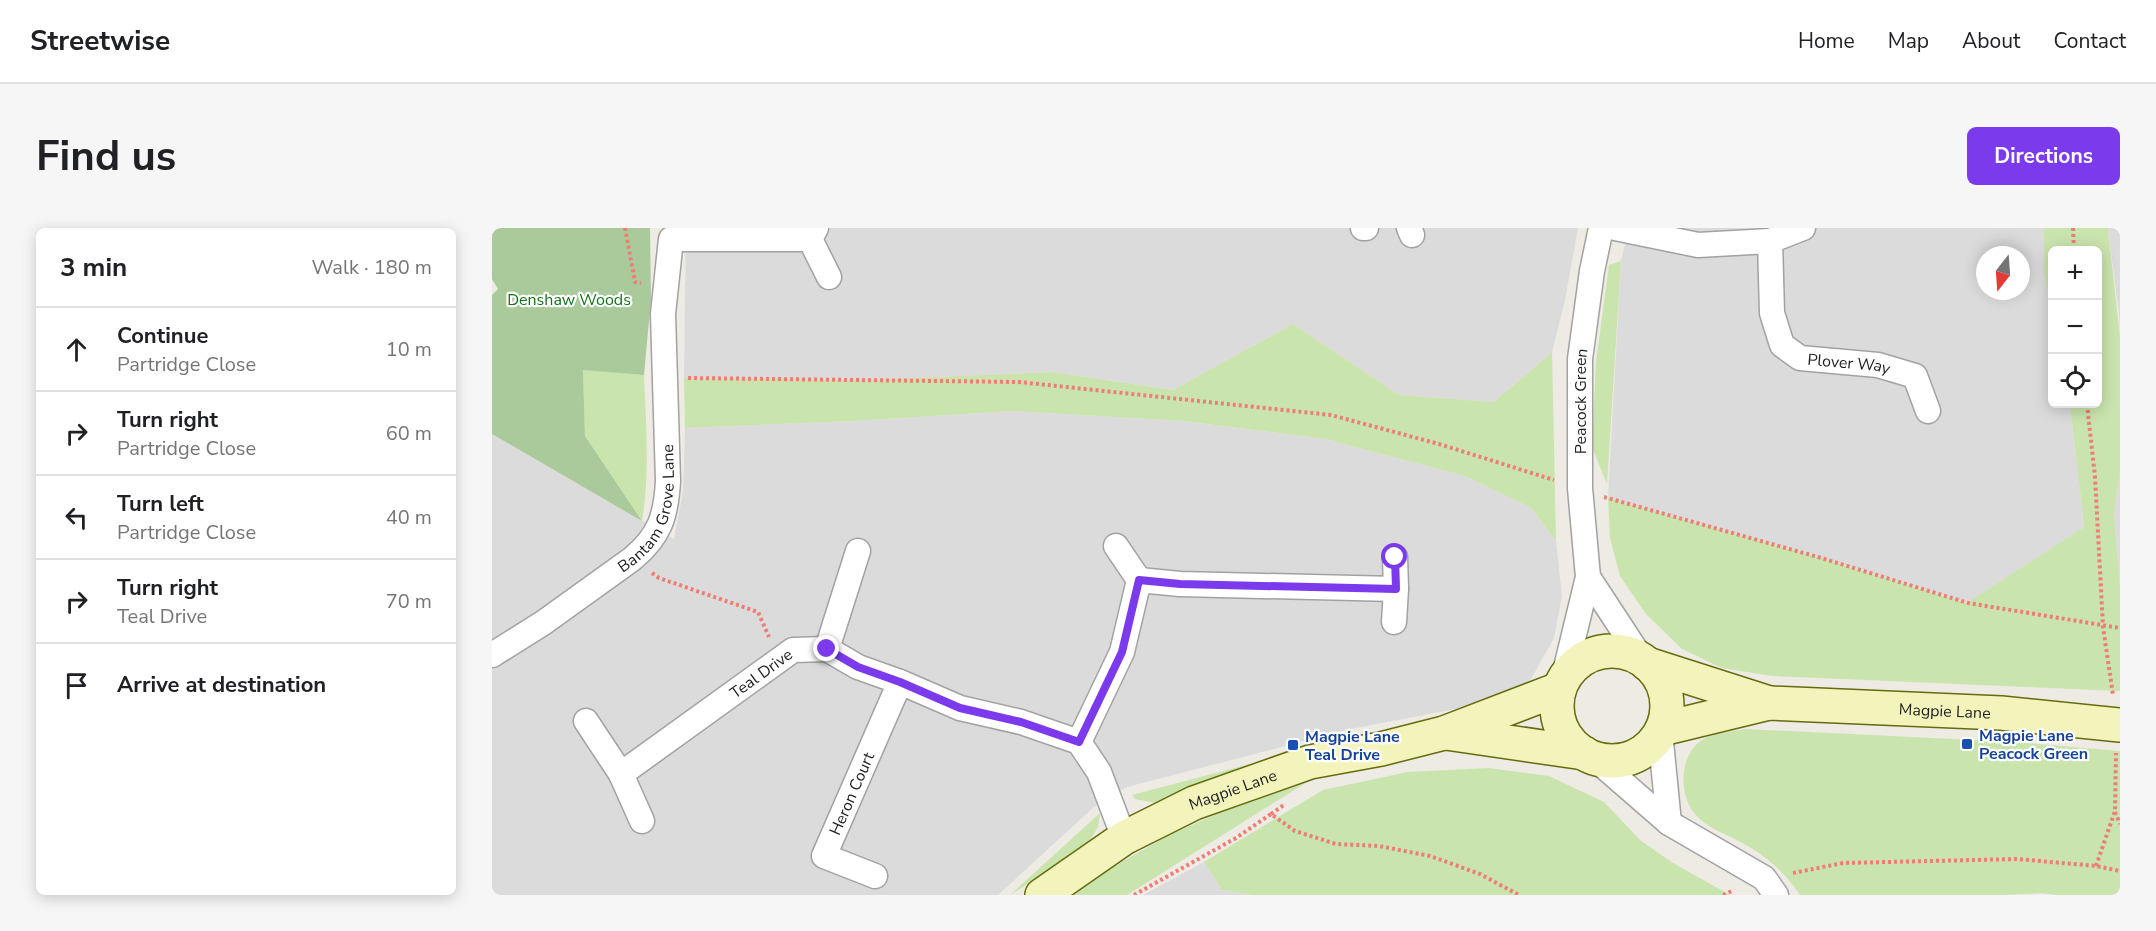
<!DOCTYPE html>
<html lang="en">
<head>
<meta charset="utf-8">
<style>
  body { margin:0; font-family:"Nunito Sans",sans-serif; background:#f6f6f6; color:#202124 }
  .controls { position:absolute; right:18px; top:18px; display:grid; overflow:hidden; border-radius:9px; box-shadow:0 3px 15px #0003 }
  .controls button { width:54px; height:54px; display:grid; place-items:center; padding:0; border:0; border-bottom:2px solid #e0e0e0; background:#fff; color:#202124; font:30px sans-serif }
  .compass { position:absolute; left:1484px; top:18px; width:54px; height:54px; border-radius:50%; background:#fff; box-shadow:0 3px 15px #0003; rotate:197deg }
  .stop { position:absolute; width:18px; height:18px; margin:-14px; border:4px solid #7c3aed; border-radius:50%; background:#fff }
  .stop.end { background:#7c3aed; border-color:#fff; box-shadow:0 2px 6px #0008 }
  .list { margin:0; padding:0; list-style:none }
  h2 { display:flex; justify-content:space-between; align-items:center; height:78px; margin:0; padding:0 24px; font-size:26px }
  h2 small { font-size:20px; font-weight:400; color:#757577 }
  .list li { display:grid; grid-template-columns:39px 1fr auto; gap:18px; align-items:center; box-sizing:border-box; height:84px; padding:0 24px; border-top:2px solid #e0e0e0 }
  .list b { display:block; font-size:22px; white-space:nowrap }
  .list p { margin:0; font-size:20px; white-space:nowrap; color:#757577 }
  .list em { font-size:20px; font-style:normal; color:#757577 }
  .icon { flex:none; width:33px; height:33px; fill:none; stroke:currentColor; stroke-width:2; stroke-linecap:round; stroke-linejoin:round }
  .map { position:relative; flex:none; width:1628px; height:667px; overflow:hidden; border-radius:9px }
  header { display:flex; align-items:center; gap:36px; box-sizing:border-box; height:84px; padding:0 30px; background:#fff; border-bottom:2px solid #e0e0e0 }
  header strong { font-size:28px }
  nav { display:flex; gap:33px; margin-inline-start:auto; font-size:21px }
  .intro { display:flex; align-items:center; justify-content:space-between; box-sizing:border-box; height:144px; padding:0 36px }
  h1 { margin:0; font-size:42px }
  .button { padding:15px 27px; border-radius:9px; background:#7c3aed; color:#fff; font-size:21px; font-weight:700 }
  main { display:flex; gap:36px; padding:0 36px }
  aside { flex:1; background:#fff; border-radius:9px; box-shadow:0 3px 15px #0003 }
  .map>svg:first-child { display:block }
</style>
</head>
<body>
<header>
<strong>Streetwise</strong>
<nav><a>Home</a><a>Map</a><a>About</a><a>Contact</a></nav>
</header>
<div class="intro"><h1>Find us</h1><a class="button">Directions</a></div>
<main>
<aside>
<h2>3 min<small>Walk · 180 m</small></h2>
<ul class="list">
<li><svg class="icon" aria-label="ahead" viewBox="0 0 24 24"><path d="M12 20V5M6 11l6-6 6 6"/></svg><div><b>Continue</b><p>Partridge Close</p></div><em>10 m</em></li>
<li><svg class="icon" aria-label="right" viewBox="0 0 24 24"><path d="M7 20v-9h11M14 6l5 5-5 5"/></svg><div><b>Turn right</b><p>Partridge Close</p></div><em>60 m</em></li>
<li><svg class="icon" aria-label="left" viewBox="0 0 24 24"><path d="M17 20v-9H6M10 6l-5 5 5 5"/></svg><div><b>Turn left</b><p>Partridge Close</p></div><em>40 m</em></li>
<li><svg class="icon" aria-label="right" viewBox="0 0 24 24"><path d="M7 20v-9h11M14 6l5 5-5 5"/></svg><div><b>Turn right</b><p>Teal Drive</p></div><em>70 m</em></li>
<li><svg class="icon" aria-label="arrive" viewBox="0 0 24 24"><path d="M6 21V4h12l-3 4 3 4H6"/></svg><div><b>Arrive at destination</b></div></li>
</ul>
</aside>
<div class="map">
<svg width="1628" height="667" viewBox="0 0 1628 667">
  <rect width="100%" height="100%" fill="#eeeae4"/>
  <path fill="#dcdbdb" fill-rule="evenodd" d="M 194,0 L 1086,0 L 1073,72 L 1060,124 L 1002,174 L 907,167 L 801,96 L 681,162 L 561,144 L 371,152 L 192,150 Z
    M 1137,0 L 1552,0 L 1552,45 L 1560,84 L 1560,176 L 1578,176 L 1592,299 L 1476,375 L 1326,329 L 1116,270 L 1129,33 ZM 1493,27 L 1529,27 L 1529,63 L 1493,63 Z
    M 1616,0 L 1628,0 L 1628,110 L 1627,86 Z
    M 520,183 L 691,193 L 833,211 L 973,248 L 1039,280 L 1064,313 L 1070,368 L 1062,410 L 1039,451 L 1005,473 L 859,501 L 635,559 L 602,579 L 506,667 L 0,667 L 0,206 L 182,311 L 191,264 L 193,200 L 362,193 Z
    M 1628,244 L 1628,358 L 1622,286 Z
    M 712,634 L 730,662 L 760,667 L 651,667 Z"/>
  <path fill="#cae4ae" d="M 1552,0 L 1616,0 L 1628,110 L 1628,244 L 1622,286 L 1628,358 L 1628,463 L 1280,448 L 1230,440 L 1190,421 L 1154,386 L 1128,348 L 1118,310 L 1116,270 L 1326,329 L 1475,375 L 1592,299 L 1578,176 L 1606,176 L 1606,22 L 1560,22 L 1560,84 L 1552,45 Z
    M 1129,33 L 1115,256 L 1100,219 L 1104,134 L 1117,37 Z
    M 801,96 L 907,167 L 1002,174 L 1060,124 L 1064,313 L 1039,280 L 973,248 L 833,211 L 691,193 L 520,183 L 362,193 L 193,200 L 192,150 L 371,152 L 561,144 L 681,162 Z
    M 91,141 L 152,147 C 154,196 158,245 150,293 L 93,208 Z
    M 1254,501 L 1524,514 L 1628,523 L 1628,667 L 1565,667 L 1550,665 L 1510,667 L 1308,667 C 1291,641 1270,625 1243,611 C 1229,604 1214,599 1204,587 C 1187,569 1187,532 1206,515 C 1217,505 1239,504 1254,501 Z
    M 773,532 L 674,573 L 664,575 L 643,571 L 640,567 Z
    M 996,540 L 1057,548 L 1112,574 L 1149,613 L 1181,635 L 1238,667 L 760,667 L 730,662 L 712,634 L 831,562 L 916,544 Z
    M 815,554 L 635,667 L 577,667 L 590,657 L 677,607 L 725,586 Z
    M 608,585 L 606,599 L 594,619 L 518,667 Z"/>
  <path fill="#abca9c" d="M 0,0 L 158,0 L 159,71 L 152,147 L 91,142 L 93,208 L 150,293 L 0,206 L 0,67 L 6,61 L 0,51 Z"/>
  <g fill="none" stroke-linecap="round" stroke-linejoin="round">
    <g stroke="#a2a2a2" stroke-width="27">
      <g id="street">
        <path d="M 871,0 L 874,0"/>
        <path d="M 917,0 L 920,7"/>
        <path d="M 1123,0 L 1206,17 L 1278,13 L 1311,0"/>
        <path d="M 318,11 L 337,49"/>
        <path id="s1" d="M 1278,13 L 1280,85 L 1290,117 L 1308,130 L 1386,137 L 1423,148 L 1436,183"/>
        <path d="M 624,318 L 647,352"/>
        <path d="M 903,329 L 904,361"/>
        <path d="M 1096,349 L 1151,433"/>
        <path d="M 335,421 L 366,323"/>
        <path id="s2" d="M 0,427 L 51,395 L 140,331 C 168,308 174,288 176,253 L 171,86 L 179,11 L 318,11 L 324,0"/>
        <path id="s3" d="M 1071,452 L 1096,349 L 1088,260 L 1088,131 L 1100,43 L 1109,0"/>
        <path id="s4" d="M 94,493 L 129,546 L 301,422 L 335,421 L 366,439 L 408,454 L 468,480 L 529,494 L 587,514 L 607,544 L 632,610"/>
        <path d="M 1168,504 L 1177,595"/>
        <path d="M 587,514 L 630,424 L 647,352 L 688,356 L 904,361 L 902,394"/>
        <path d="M 1101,529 L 1177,595 L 1272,650 L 1284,667"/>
        <path d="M 129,546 L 150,593"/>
        <path id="s5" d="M 383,648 L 332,628 L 408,454"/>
      </g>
    </g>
    <g stroke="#646c0d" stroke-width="36">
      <g id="secondary">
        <circle cx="1120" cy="478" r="55"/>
        <path d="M 1155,436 L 1277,475"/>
        <path id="s6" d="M 1170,501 L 1277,475 L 1509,485 L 1628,497"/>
        <path d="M 954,505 L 1092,525"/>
        <path id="s7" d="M 550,667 L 632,610 L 702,575 L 818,534 L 889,521 L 952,505 L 1067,461"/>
      </g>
    </g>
    <path stroke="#ee7e75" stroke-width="4" stroke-dasharray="3 3" stroke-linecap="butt" d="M 133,0 L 143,54 L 149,55
      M 1581,0 L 1582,22
      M 196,150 L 527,154 L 839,187 L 947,216 L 1062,252
      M 1595,176 L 1603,249 L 1611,399 L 1621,467
      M 1112,269 L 1326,329 L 1476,375 L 1628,400
      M 160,345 L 167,350 L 266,384 L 277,409
      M 1623,584 L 1628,596
      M 779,586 L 793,576
      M 1604,638 L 1623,583 L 1624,525
      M 1301,645 L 1351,635 L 1525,631 L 1604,638 L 1628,643
      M 642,667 L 744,610 L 779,586 L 803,603 L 844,616 L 887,618 L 938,628 L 988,646 L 1027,667
      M 1231,667 L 1242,662"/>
    <use href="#street" stroke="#fff" stroke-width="24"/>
    <use href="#secondary" stroke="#f3f4bc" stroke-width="33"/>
  </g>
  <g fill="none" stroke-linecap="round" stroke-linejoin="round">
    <path stroke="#7c3aed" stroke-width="8" d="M 335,421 L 366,439 L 408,454 L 468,480 L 529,494 L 587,514 L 630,424 L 647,352 L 688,356 L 904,361 L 903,329"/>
  </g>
  <g fill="#1a4fb4" stroke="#fff" stroke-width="2">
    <rect x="1469" y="510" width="12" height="12" rx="3"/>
    <rect x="795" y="511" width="12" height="12" rx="3"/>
  </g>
  <g text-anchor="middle" stroke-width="4.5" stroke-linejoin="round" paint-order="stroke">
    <g font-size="16" fill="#14731a" stroke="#fff">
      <text x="77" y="77">Denshaw Woods</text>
    </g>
    <g font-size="16" fill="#1e1e1e" stroke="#fff">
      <text dy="6" stroke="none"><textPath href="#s1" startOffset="177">Plover Way</textPath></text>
      <text dy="6" stroke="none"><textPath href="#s3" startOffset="282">Peacock Green</textPath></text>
      <text dy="6" stroke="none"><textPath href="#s2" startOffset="225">Bantam Grove Lane</textPath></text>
      <text dy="6" stroke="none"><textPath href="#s4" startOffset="236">Teal Drive</textPath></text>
      <text dy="6" stroke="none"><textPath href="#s6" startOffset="286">Magpie Lane</textPath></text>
      <text dy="6" stroke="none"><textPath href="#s7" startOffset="219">Magpie Lane</textPath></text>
      <text dy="6" stroke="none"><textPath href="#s5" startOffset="123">Heron Court</textPath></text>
    </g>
    <g font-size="16" font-weight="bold" fill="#164399" stroke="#fff" text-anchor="start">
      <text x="1487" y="513">Magpie Lane<tspan x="1487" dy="18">Peacock Green</tspan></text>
      <text x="813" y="514">Magpie Lane<tspan x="813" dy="18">Teal Drive</tspan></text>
    </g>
  </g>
</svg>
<div class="controls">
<button>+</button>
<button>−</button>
<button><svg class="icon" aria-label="locate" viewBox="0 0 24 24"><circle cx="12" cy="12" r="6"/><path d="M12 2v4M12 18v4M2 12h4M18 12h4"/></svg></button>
</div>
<svg class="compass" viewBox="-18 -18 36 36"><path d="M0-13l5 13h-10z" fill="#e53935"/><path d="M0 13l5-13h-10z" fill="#757577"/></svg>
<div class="stop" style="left:903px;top:329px"></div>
<div class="stop end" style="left:335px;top:421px"></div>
</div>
</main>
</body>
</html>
